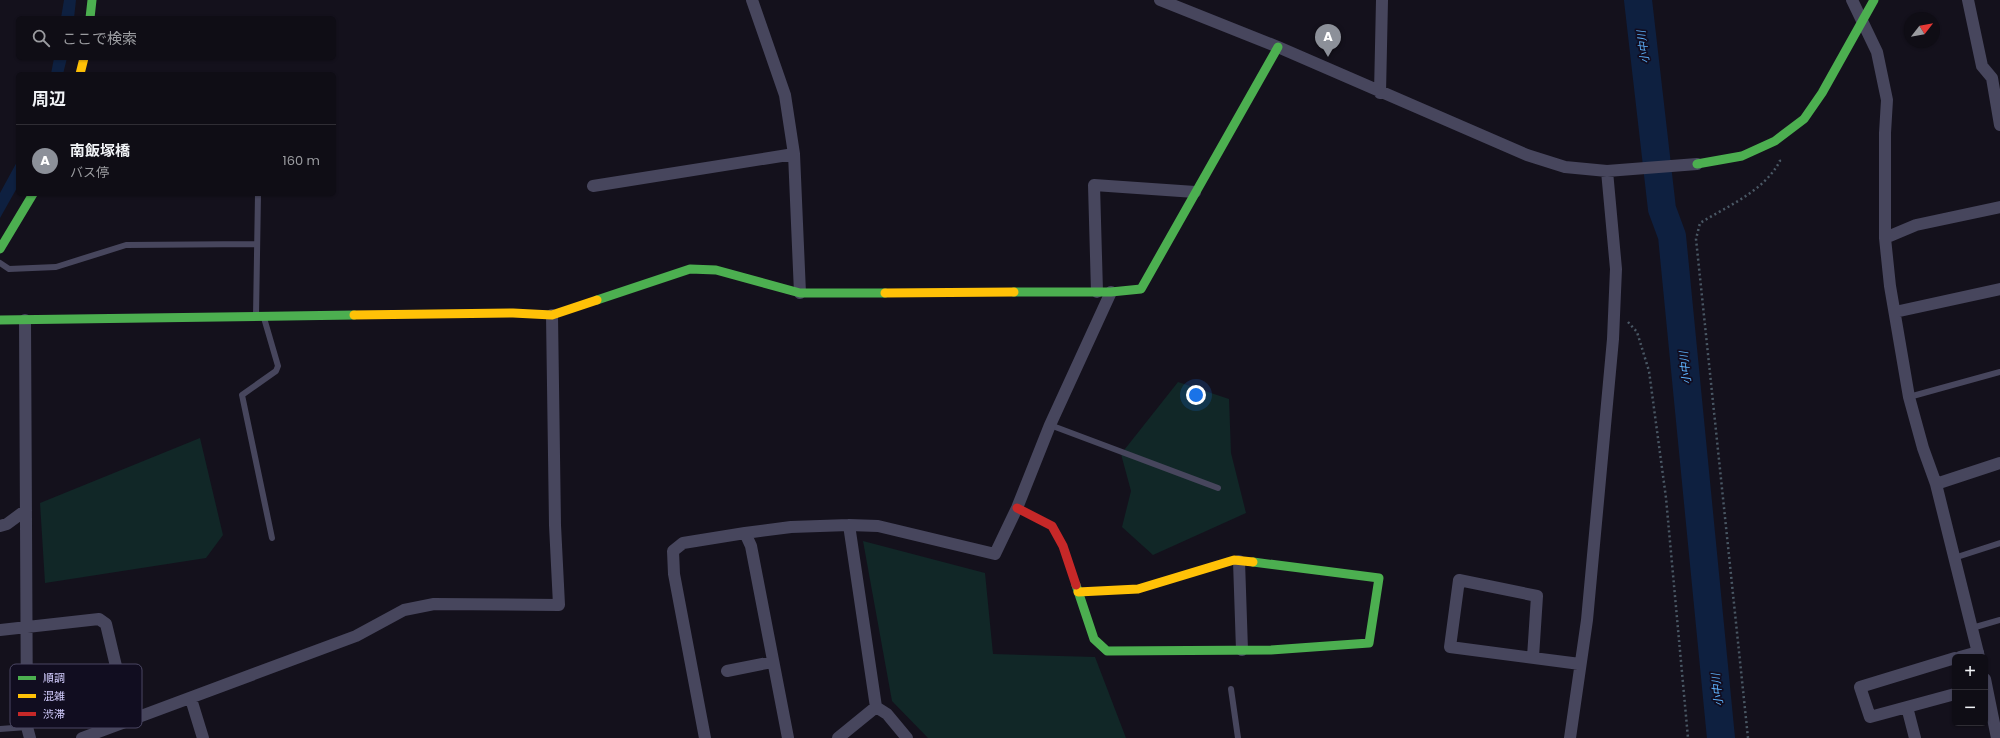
<!DOCTYPE html>
<html lang="ja">
<head>
<meta charset="utf-8">
<style>
  body { margin:0; font-family:Poppins,"Noto Sans JP",sans-serif; background:#18161e; color:#f1f3f6 }
  .controls { position:absolute; right:12px; bottom:12px; display:grid; overflow:hidden; border-radius:6px; box-shadow:0 1px 3px #0004 }
  .controls button { width:36px; height:36px; display:grid; place-items:center; padding:0; border:0; border-bottom:1px solid #2f2d34; background:#0f0d15; color:#f1f3f6; font:20px sans-serif }
  .compass { position:absolute; left:1904px; top:12px; width:36px; height:36px; border-radius:50%; background:#0f0d15; box-shadow:0 1px 3px #0004; rotate:59deg }
  .you { position:absolute; left:1196px; top:395px; width:14px; height:14px; margin:-10px; border:3px solid #fff; border-radius:50%; background:#1a73e8; box-shadow:0 0 0 6px #1a73e833 }
  .badge { display:grid; place-items:center; width:26px; height:26px; border-radius:50%; background:#8c9099; color:#fff; font-size:13px; font-weight:700 }
  .pin { position:absolute; translate:-50% -33px; filter:drop-shadow(0 1px 2px #0008) }
  .pin::after { content:''; position:absolute; top:21px; width:14px; height:12px; background:inherit; clip-path:polygon(0 0,100% 0,50% 100%) }
  .list { margin:0; padding:0; list-style:none }
  h2 { display:flex; justify-content:space-between; align-items:center; height:52px; margin:0; padding:0 16px; font-size:17px }
  h2 small { font-size:13px; font-weight:400; color:#9b9ca0 }
  .list li { display:grid; grid-template-columns:26px 1fr auto; gap:12px; align-items:center; box-sizing:border-box; height:72px; padding:0 16px; border-top:1px solid #2f2d34 }
  .list b { display:block; font-size:15px; white-space:nowrap }
  .list p { margin:0; font-size:13px; white-space:nowrap; color:#9b9ca0 }
  .list em { font-size:13px; font-style:normal; color:#9b9ca0 }
  .icon { flex:none; width:22px; height:22px; fill:none; stroke:currentColor; stroke-width:2; stroke-linecap:round; stroke-linejoin:round }
  .map { position:relative; flex:none; width:2000px; height:738px; overflow:hidden }
  .search { position:absolute; background:#0f0d15; box-shadow:0 1px 3px #0004; left:16px; top:16px; width:320px; height:44px; display:flex; align-items:center; gap:10px; box-sizing:border-box; padding:0 14px; border-radius:6px; color:#9b9ca0; font-size:15px }
  .panel { position:absolute; background:#0f0d15; box-shadow:0 1px 3px #0004; left:16px; top:72px; width:320px; height:124px; border-radius:6px }
  .map>svg:first-child { display:block }
</style>
</head>
<body>
<div class="map">
<svg width="2000" height="738" viewBox="0 0 2000 738">
  <rect width="100%" height="100%" fill="#14111c"/>
  <path fill="#112727" d="M 1178,382 L 1229,399 L 1231,453 L 1246,513 L 1153,555 L 1122,527 L 1131,491 L 1121,454 Z
    M 200,438 L 223,535 L 206,558 L 45,583 L 40,503 Z
    M 863,541 L 985,573 L 993,654 L 1095,657 L 1126,738 L 928,738 L 892,701 Z"/>
  <path fill="#0e2040" d="M 64,0 L 76,0 L 74,18 L 61,18 Z
    M 54,58 L 67,58 L 63,74 L 51,74 Z
    M 18,160 L 18,186 L 0,218 L 0,193 Z"/>
  <g fill="none" stroke-linecap="round" stroke-linejoin="round">
    <path stroke="#0e2040" stroke-width="28" d="M 1638,0 L 1662,209 L 1672,236 L 1721,738"/>
    <path stroke="#4a5865" stroke-width="2.5" stroke-dasharray="2 3" stroke-linecap="butt" d="M 1628,322 L 1637,332 L 1649,371 L 1666,498 L 1688,738
      M 1748,738 L 1696,239 L 1700,223 C 1728,206 1764,191 1780,161 L 1779,157"/>
    <path stroke="#47465d" stroke-width="6" d="M 0,263 L 9,269 L 56,267 L 126,245 L 257,244
      M 256,316 L 258,194
      M 264,318 L 278,366 L 276,371 L 242,395 L 272,538
      M 1909,397 L 2000,372
      M 1050,425 L 1218,488
      M 1954,558 L 2000,543
      M 1972,628 L 2000,620
      M 1231,689 L 1238,738
      M 0,729 L 27,727"/>
    <path stroke="#47465d" stroke-width="12" d="M 752,0 L 785,95 L 794,154 L 800,293
      M 1160,0 L 1278,47 L 1527,155 L 1565,167 L 1607,171 L 1697,164
      M 1852,0 L 1877,52 L 1887,100 L 1885,133 L 1885,238 L 1890,286 L 1909,397 L 1923,448 L 1936,484 L 1979,657
      M 1968,0 L 1982,66 L 1992,78 L 2000,125
      M 1380,93 L 1382,0
      M 593,186 L 794,154
      M 1885,238 L 1916,225 L 2000,207
      M 1097,292 L 1094,185 L 1195,192
      M 1895,312 L 2000,289
      M 25,320 L 27,727 L 30,738
      M 1936,484 L 2000,463
      M 0,526 L 7,524 L 26,510
      M 745,533 L 751,546 L 788,738
      M 1239,561 L 1242,650
      M 0,630 L 99,619 L 106,624 L 129,721
      M 1533,657 L 1537,596 L 1459,580 L 1450,647 L 1580,664
      M 1960,657 L 1978,652
      M 1955,658 L 1860,687 L 1870,717 L 1955,694
      M 727,671 L 772,662
      M 1985,679 L 1997,738
      M 191,699 L 203,738
      M 1907,707 L 1915,738
      M 82,738 L 356,636 L 404,610 L 434,604 L 559,605 L 555,525 L 552,315
      M 705,738 L 674,574 L 673,551 L 683,543 L 745,533 L 791,527 L 849,525
      M 838,738 L 876,707
      M 907,738 L 887,714 L 876,707 L 849,525 L 878,526 L 995,554 L 1017,508 L 1050,425 L 1111,292
      M 1570,738 L 1587,620 L 1613,339 L 1616,269 L 1607,171"/>
    <path stroke="#4caf50" stroke-width="9" d="M 90,18 L 92,0
      M 1697,164 L 1742,156 L 1775,141 L 1804,119 L 1822,93 L 1874,0
      M 0,249 L 33,194
      M 1014,292 L 1111,292 L 1141,289 L 1278,47
      M 597,300 L 690,269 L 716,270 L 800,293 L 885,293
      M 0,320 L 354,315
      M 1076,585 L 1094,639 L 1107,651 L 1271,650 L 1369,643 L 1379,578 L 1253,562"/>
    <path stroke="#ffc107" stroke-width="9" d="M 80,74 L 84,58
      M 885,293 L 1014,292
      M 354,315 L 513,313 L 552,315 L 597,300
      M 1078,592 L 1138,589 L 1234,560 L 1253,562"/>
    <path stroke="#c62828" stroke-width="9" d="M 1017,508 L 1052,526 L 1063,546 L 1076,585"/>
  </g>
  <g text-anchor="middle" stroke-width="3.5" stroke-linejoin="round" paint-order="stroke">
    <g font-size="11" font-style="italic" fill="#5eb2fc" stroke="#110d20">
      <text transform="translate(1643 47) rotate(-97)" y="4">小中川</text>
      <text transform="translate(1685 368) rotate(-96)" y="4">小中川</text>
      <text transform="translate(1717 690) rotate(-96)" y="4">小中川</text>
    </g>
  </g>
  <rect x="10" y="664" width="132" height="64" rx="6" fill="#110d20" stroke="#4b4763" stroke-width="1"/>
  <rect x="18" y="676" width="18" height="4" fill="#4caf50"/>
  <rect x="18" y="694" width="18" height="4" fill="#ffc107"/>
  <rect x="18" y="712" width="18" height="4" fill="#c62828"/>
  <g font-size="11" fill="#d3cdfe">
    <text x="43" y="682">順調</text>
    <text x="43" y="700">混雑</text>
    <text x="43" y="718">渋滞</text>
  </g>
</svg>
<div class="controls">
<button>+</button>
<button>−</button>
</div>
<svg class="compass" viewBox="-18 -18 36 36"><path d="M0-13l5 13h-10z" fill="#e53935"/><path d="M0 13l5-13h-10z" fill="#9b9ca0"/></svg>
<div class="you"></div>
<div class="pin badge" style="left:1328px;top:57px">A</div>
<div class="search"><svg class="icon" aria-label="search" viewBox="0 0 24 24"><circle cx="10" cy="10" r="6"/><path d="M15 15l6 6"/></svg>ここで検索</div>
<section class="panel">
<h2>周辺<small></small></h2>
<ul class="list">
<li><span class="badge">A</span><div><b>南飯塚橋</b><p>バス停</p></div><em>160 m</em></li>
</ul>
</section>
</div>
</body>
</html>
